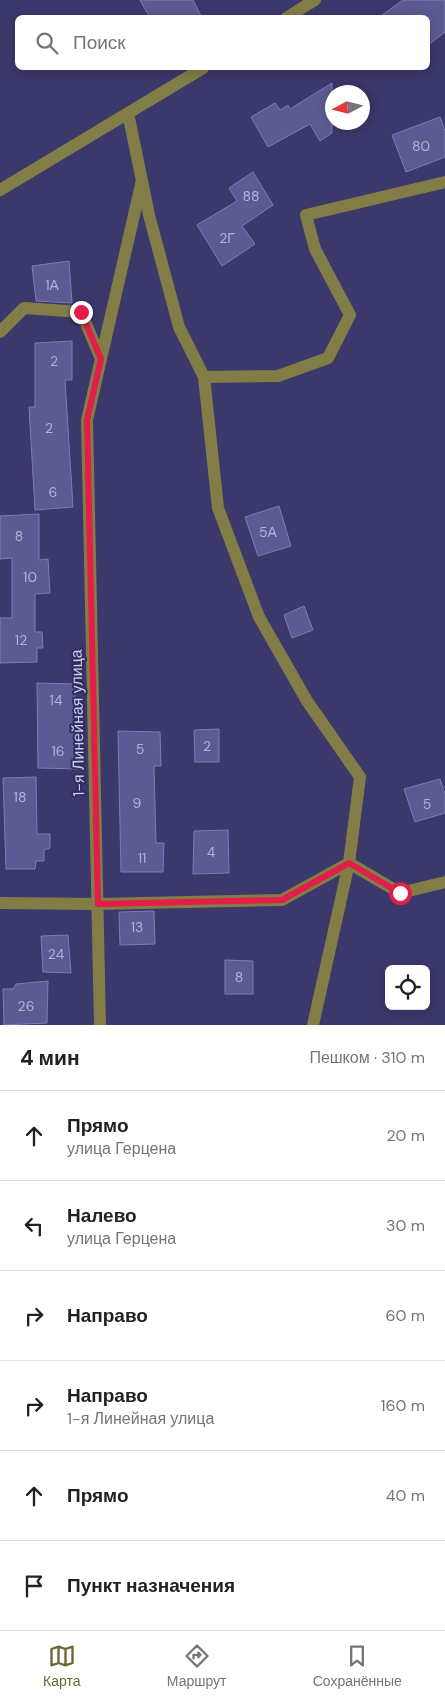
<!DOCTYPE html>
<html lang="ru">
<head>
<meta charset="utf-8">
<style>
  body { margin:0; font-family:"DM Sans",sans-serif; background:#f6f6f6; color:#202124 }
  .controls { position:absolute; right:15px; bottom:15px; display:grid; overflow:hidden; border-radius:8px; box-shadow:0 2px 12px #0003 }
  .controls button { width:45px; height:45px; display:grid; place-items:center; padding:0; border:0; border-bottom:1px solid #e0e0e0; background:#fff; color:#202124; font:25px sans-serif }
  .compass { position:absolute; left:325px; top:85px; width:45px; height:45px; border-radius:50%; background:#fff; box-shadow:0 2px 12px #0003; rotate:263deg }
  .stop { position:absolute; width:15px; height:15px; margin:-11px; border:4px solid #e11d48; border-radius:50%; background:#fff }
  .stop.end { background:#e11d48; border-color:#fff; box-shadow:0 1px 5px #0008 }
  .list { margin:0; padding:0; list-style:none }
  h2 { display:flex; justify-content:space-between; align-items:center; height:65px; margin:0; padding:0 20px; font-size:21px }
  h2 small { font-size:16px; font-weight:400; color:#757577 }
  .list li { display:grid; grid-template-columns:32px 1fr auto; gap:15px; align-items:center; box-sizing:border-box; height:90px; padding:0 20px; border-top:1px solid #e0e0e0 }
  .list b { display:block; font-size:19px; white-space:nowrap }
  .list p { margin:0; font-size:16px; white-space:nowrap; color:#757577 }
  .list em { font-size:16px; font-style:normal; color:#757577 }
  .icon { flex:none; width:28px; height:28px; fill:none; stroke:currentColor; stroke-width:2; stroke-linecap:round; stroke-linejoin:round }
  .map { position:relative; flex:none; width:445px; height:1025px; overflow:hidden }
  .search { position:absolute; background:#fff; box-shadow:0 2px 12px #0003; left:15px; right:15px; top:15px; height:55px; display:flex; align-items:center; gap:12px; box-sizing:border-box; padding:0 18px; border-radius:8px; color:#757577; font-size:19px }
  .sheet { height:605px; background:#fff }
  nav { display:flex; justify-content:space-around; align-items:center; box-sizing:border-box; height:70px; border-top:1px solid #e0e0e0; background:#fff; font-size:14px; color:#757577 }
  nav a { display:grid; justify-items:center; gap:2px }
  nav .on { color:#6b662f }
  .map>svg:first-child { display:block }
</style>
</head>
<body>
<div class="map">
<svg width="445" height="1025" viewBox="0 0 445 1025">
  <rect width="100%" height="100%" fill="#3b386c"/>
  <path fill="#5c5a92" stroke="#7d7cb7" d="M 140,0 L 193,0 L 202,18 L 150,18 Z
    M 403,0 L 445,0 L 445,32 L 428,45 L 428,18 L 378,18 Z
    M 332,83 L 332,133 L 320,141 L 310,124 L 268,147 L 251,117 L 275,103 L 280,110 L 288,105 L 290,109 Z
    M 440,117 L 445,131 L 445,157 L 406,172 L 392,135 Z
    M 253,172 L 273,205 L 242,226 L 255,244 L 222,266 L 197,225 L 237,201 L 229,188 Z
    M 69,261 L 72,303 L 36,301 L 32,266 Z
    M 72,341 L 72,380 L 65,380 L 73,507 L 35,510 L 29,407 L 35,407 L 35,343 Z
    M 279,506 L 291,546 L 258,556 L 245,517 Z
    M 39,514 L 39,560 L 48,559 L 50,593 L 35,594 L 35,632 L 42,632 L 43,648 L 37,648 L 37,662 L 0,663 L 0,618 L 12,618 L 12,558 L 0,559 L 0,516 Z
    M 304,606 L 313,630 L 292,638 L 284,615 Z
    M 37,683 L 75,684 L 75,733 L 78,733 L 78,769 L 38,768 Z
    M 219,729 L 219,762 L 195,762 L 194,730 Z
    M 118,731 L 160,732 L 161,766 L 154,766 L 156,843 L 164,843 L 163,872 L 121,872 Z
    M 36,777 L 37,834 L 50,834 L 50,848 L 44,850 L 44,861 L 36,861 L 35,869 L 6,869 L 3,778 Z
    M 440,779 L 445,794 L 445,813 L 415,822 L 404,789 Z
    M 228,830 L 229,873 L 193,874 L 194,831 Z
    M 154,911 L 155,944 L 120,945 L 119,912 Z
    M 68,935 L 71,973 L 43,972 L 41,936 Z
    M 225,960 L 253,961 L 253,994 L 225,994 Z
    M 48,981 L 47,1023 L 4,1025 L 3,989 L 13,989 L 16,984 Z"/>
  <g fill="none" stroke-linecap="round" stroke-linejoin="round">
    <path stroke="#827d47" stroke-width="12" d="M 286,18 L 315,0
      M 128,113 L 149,215 L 179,327 L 204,377 L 278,376 L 328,358 L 350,315 L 315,249 L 306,215 L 445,182
      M 0,190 L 203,68
      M 0,332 L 24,308 L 81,312 L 101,359
      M 204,377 L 218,508 L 259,617 L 307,701 L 360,777 L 349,863 L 313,1025
      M 0,903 L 98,904 L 282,900 L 349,863 L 400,893 L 445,882
      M 100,1025 L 87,420 L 142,180"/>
  </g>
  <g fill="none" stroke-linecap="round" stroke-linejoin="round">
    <path stroke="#e11d48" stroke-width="6" d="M 81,312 L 101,359 L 87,420 L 98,904 L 282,900 L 349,863 L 400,893"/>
  </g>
  <g text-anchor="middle" stroke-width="4" stroke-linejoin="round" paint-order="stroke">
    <g font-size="14" fill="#b2b2d8">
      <text x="421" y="151">80</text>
      <text x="251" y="201">88</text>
      <text x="227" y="243">2Г</text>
      <text x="52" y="290">1А</text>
      <text x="54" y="366">2</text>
      <text x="49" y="433">2</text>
      <text x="53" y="497">6</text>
      <text x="268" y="537">5А</text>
      <text x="19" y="541">8</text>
      <text x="30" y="582">10</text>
      <text x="21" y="645">12</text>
      <text x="56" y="705">14</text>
      <text x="207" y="751">2</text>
      <text x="140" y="754">5</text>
      <text x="58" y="756">16</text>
      <text x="20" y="802">18</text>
      <text x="137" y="808">9</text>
      <text x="427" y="809">5</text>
      <text x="211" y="857">4</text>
      <text x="142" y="863">11</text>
      <text x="137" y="932">13</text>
      <text x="56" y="959">24</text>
      <text x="239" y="982">8</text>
      <text x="26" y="1011">26</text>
    </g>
    <g font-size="16" fill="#cecfef" stroke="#312d60">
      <text transform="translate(77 723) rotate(-91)" y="6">1-я Линейная улица</text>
    </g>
  </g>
</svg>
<div class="controls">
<button><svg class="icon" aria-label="locate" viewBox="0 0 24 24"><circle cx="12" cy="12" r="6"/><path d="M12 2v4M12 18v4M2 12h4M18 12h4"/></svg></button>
</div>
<svg class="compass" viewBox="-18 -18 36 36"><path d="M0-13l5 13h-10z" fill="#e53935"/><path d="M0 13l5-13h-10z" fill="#757577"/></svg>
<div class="stop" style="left:400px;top:893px"></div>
<div class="stop end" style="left:81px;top:312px"></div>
<div class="search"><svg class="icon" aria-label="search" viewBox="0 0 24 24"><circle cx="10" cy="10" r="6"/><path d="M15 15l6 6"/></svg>Поиск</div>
</div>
<section class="sheet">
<h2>4 мин<small>Пешком · 310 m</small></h2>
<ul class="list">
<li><svg class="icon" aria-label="ahead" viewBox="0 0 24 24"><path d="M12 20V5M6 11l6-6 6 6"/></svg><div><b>Прямо</b><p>улица Герцена</p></div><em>20 m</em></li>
<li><svg class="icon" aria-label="left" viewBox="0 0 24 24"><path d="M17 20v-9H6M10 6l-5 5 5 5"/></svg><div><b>Налево</b><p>улица Герцена</p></div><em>30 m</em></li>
<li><svg class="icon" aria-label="right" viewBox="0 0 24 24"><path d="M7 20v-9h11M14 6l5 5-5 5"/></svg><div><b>Направо</b></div><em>60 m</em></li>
<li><svg class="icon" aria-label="right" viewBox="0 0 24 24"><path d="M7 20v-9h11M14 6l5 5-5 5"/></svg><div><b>Направо</b><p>1-я Линейная улица</p></div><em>160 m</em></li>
<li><svg class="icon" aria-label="ahead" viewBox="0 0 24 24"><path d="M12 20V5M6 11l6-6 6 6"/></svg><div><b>Прямо</b></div><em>40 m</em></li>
<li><svg class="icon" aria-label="arrive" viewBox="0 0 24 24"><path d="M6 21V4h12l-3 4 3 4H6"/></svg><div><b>Пункт назначения</b></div></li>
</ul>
</section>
<nav>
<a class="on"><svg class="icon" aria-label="map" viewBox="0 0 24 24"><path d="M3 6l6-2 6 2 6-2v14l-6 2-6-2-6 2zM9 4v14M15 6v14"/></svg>Карта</a>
<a><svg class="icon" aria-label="directions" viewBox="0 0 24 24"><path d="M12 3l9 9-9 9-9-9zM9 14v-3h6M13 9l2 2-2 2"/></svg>Маршрут</a>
<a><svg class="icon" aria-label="saved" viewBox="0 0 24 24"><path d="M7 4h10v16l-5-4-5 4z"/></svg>Сохранённые</a>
</nav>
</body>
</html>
